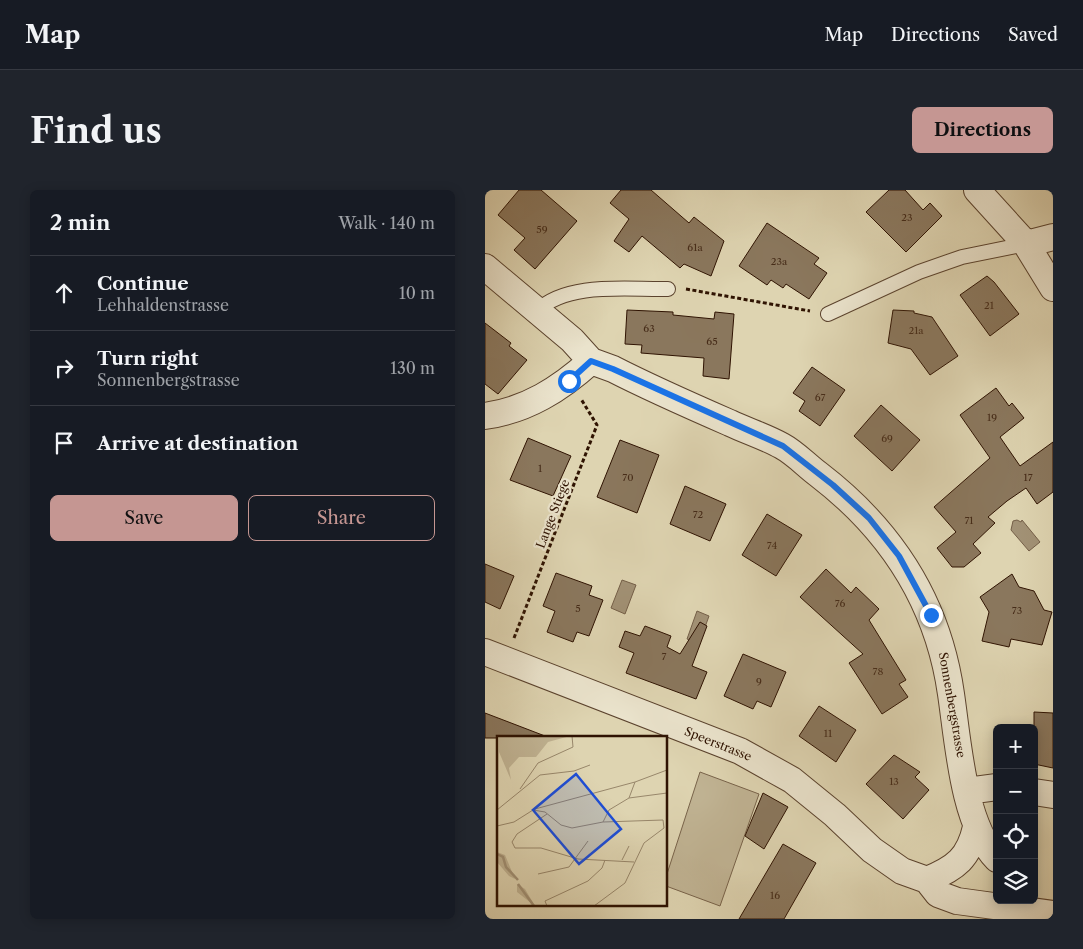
<!DOCTYPE html>
<html lang="en">
<head>
<meta charset="utf-8">
<style>
  body { margin:0; font-family:"Libre Caslon Text",serif; background:#20242c; color:#f1f3f6 }
  .controls { position:absolute; right:15px; bottom:15px; display:grid; overflow:hidden; border-radius:8px; box-shadow:0 2px 12px #0003 }
  .controls button { width:45px; height:45px; display:grid; place-items:center; padding:0; border:0; border-bottom:1px solid #363941; background:#171b24; color:#f1f3f6; font:25px sans-serif }
  .stop { position:absolute; width:15px; height:15px; margin:-11px; border:4px solid #1a73e8; border-radius:50%; background:#fff }
  .stop.end { background:#1a73e8; border-color:#fff; box-shadow:0 1px 5px #0008 }
  .list { margin:0; padding:0; list-style:none }
  h2 { display:flex; justify-content:space-between; align-items:center; height:65px; margin:0; padding:0 20px; font-size:21px }
  h2 small { font-size:16px; font-weight:400; color:#9ea1a6 }
  .list li { display:grid; grid-template-columns:32px 1fr auto; gap:15px; align-items:center; box-sizing:border-box; height:75px; padding:0 20px; border-top:1px solid #363941 }
  .list b { display:block; font-size:19px; white-space:nowrap }
  .list p { margin:0; font-size:16px; white-space:nowrap; color:#9ea1a6 }
  .list em { font-size:16px; font-style:normal; color:#9ea1a6 }
  .actions { display:flex; gap:10px; padding:15px 20px }
  .actions a { flex:1; padding:11px 0; border:1px solid #c59692; border-radius:8px; text-align:center; font-size:18px; color:#c59692 }
  .actions .main { background:#c59692; color:#111 }
  .icon { flex:none; width:28px; height:28px; fill:none; stroke:currentColor; stroke-width:2; stroke-linecap:round; stroke-linejoin:round }
  .map { position:relative; flex:none; width:568px; height:729px; overflow:hidden; border-radius:8px }
  header { display:flex; align-items:center; gap:30px; box-sizing:border-box; height:70px; padding:0 25px; background:#171b24; border-bottom:1px solid #363941 }
  header strong { font-size:24px }
  nav { display:flex; gap:28px; margin-inline-start:auto; font-size:18px }
  .intro { display:flex; align-items:center; justify-content:space-between; box-sizing:border-box; height:120px; padding:0 30px }
  h1 { margin:0; font-size:35px }
  .button { padding:12px 22px; border-radius:8px; background:#c59692; color:#111; font-size:18px; font-weight:700 }
  main { display:flex; gap:30px; padding:0 30px }
  aside { flex:1; background:#171b24; border-radius:8px; box-shadow:0 2px 12px #0003 }
  .map>svg:first-child { display:block }
</style>
</head>
<body>
<header>
<strong>Map</strong>
<nav><a>Map</a><a>Directions</a><a>Saved</a></nav>
</header>
<div class="intro"><h1>Find us</h1><a class="button">Directions</a></div>
<main>
<aside>
<h2>2 min<small>Walk · 140 m</small></h2>
<ul class="list">
<li><svg class="icon" aria-label="ahead" viewBox="0 0 24 24"><path d="M12 20V5M6 11l6-6 6 6"/></svg><div><b>Continue</b><p>Lehhaldenstrasse</p></div><em>10 m</em></li>
<li><svg class="icon" aria-label="right" viewBox="0 0 24 24"><path d="M7 20v-9h11M14 6l5 5-5 5"/></svg><div><b>Turn right</b><p>Sonnenbergstrasse</p></div><em>130 m</em></li>
<li><svg class="icon" aria-label="arrive" viewBox="0 0 24 24"><path d="M6 21V4h12l-3 4 3 4H6"/></svg><div><b>Arrive at destination</b></div></li>
</ul>
<div class="actions"><a class="main">Save</a><a>Share</a></div>
</aside>
<div class="map">
<svg width="568" height="729" viewBox="0 0 568 729">
  <rect width="100%" height="100%" fill="#ded4b1"/>
  <filter id="stains"><feTurbulence type="fractalNoise" baseFrequency=".004" numOctaves="4"/><feColorMatrix values="0 0 0 0 .2 0 0 0 0 .09 0 0 0 0 .02 0 0 0 .5 -.17"/></filter>
  <radialGradient id="worn" r=".72"><stop offset=".6" stop-color="#630" stop-opacity="0"/><stop offset="1" stop-color="#630" stop-opacity=".3"/></radialGradient>
  <path fill="#c0b393" stroke="#78634a" d="M 215,582 L 274,604 L 235,716 L 181,696 L 181,687 Z"/>
  <path fill="#a29276" stroke="#745f48" d="M 532,330 L 536,332 L 537,330 L 555,352 L 544,361 L 526,340 L 528,331 Z
    M 137,390 L 151,395 L 140,424 L 126,418 Z
    M 212,421 L 224,426 L 214,454 L 202,449 Z"/>
  <path fill="#8a775d" stroke="#2f1302" d="M 34,0 L 56,0 L 92,31 L 50,79 L 29,60 L 40,48 L 13,25 Z
    M 136,0 L 166,0 L 204,33 L 209,27 L 239,51 L 226,86 L 199,74 L 195,78 L 157,46 L 144,62 L 129,51 L 144,29 L 125,13 Z
    M 404,0 L 420,0 L 438,20 L 445,13 L 457,26 L 421,62 L 381,22 Z
    M 282,33 L 334,68 L 329,74 L 342,83 L 324,109 L 301,94 L 298,98 L 286,90 L 282,95 L 254,76 Z
    M 502,86 L 509,92 L 534,124 L 505,146 L 475,105 Z
    M 142,120 L 188,122 L 188,125 L 229,129 L 230,122 L 249,124 L 244,189 L 218,186 L 219,168 L 156,163 L 157,155 L 140,154 Z
    M 408,120 L 429,121 L 429,123 L 447,127 L 473,166 L 445,185 L 426,159 L 403,153 Z
    M 0,133 L 26,153 L 24,156 L 42,170 L 13,204 L 0,194 Z
    M 327,177 L 360,200 L 335,236 L 314,221 L 320,211 L 308,203 Z
    M 511,198 L 524,216 L 527,213 L 539,228 L 515,247 L 535,276 L 568,252 L 568,302 L 552,314 L 541,298 L 522,311 L 503,327 L 510,333 L 488,354 L 496,363 L 479,377 L 467,377 L 452,358 L 471,342 L 449,317 L 505,268 L 475,225 Z
    M 396,215 L 435,250 L 407,281 L 369,246 Z
    M 43,248 L 86,266 L 68,306 L 25,290 Z
    M 135,250 L 174,265 L 152,323 L 112,307 Z
    M 200,296 L 241,314 L 225,351 L 185,334 Z
    M 282,324 L 317,345 L 291,386 L 257,365 Z
    M 0,374 L 29,386 L 15,419 L 0,412 Z
    M 341,379 L 366,403 L 371,397 L 394,419 L 384,430 L 421,490 L 414,494 L 423,507 L 397,524 L 364,473 L 378,464 L 315,407 Z
    M 71,383 L 107,396 L 104,405 L 118,410 L 104,446 L 92,442 L 88,452 L 62,442 L 70,421 L 58,416 Z
    M 527,384 L 534,397 L 549,401 L 559,420 L 567,422 L 557,455 L 526,449 L 524,457 L 497,451 L 504,422 L 495,407 Z
    M 215,432 L 222,436 L 207,476 L 222,482 L 211,509 L 141,483 L 149,463 L 134,457 L 140,441 L 155,446 L 160,436 L 186,446 L 182,457 L 195,464 Z
    M 258,464 L 301,482 L 286,517 L 272,511 L 268,519 L 239,506 Z
    M 334,516 L 371,540 L 351,572 L 314,546 Z
    M 549,522 L 568,523 L 568,578 L 549,574 Z
    M 0,523 L 60,546 L 59,548 L 0,548 Z
    M 409,565 L 435,582 L 430,587 L 444,600 L 418,629 L 381,594 Z
    M 278,603 L 303,617 L 279,659 L 260,646 Z
    M 298,654 L 331,673 L 299,729 L 254,729 Z"/>
  <g fill="none" stroke-linecap="round" stroke-linejoin="round">
    <g stroke="#5b432e" stroke-width="16">
      <path id="service" d="M 52,121 C 83,91 143,100 183,99
        M 343,124 L 434,82 L 477,67 L 541,54"/>
    </g>
    <g stroke="#5b432e" stroke-width="28">
      <path id="minor" d="M 492,0 L 541,54 L 568,98
        M 541,54 L 568,47
        M 0,77 L 87,150 L 106,171 L 128,179 C 167,199 206,216 245,233 C 262,241 281,247 297,256 C 310,263 321,275 333,284 C 406,340 453,412 466,504 C 473,551 478,634 512,669
        M 0,226 C 42,220 75,199 106,171
        M 0,462 L 255,561 L 307,590 L 350,625 L 387,660 L 417,681 L 442,690 L 453,704 L 472,711 L 568,724
        M 482,601 L 512,597
        M 549,602 L 568,605
        M 442,690 C 471,678 484,668 491,637"/>
    </g>
    <path stroke="#2f1302" stroke-width="3" stroke-dasharray="4 2.5" stroke-linecap="butt" d="M 201,99 L 325,121
      M 29,448 L 112,235 L 96,209"/>
    <use href="#service" stroke="#eae3cc" stroke-width="14"/>
    <use href="#minor" stroke="#eae3cc" stroke-width="26"/>
  </g>
  <g fill="none" stroke-linecap="round" stroke-linejoin="round">
    <path stroke="#1a73e8" stroke-width="6" d="M 84,191 L 106,171 L 128,179 L 298,256 L 348,295 L 384,328 L 414,366 L 446,425"/>
  </g>
  <g text-anchor="middle" stroke-width="4.5" stroke-linejoin="round" paint-order="stroke">
    <g font-size="10" fill="#462c19">
      <text x="422" y="31">23</text>
      <text x="57" y="43">59</text>
      <text x="210" y="61">61a</text>
      <text x="294" y="75">23a</text>
      <text x="504" y="119">21</text>
      <text x="164" y="142">63</text>
      <text x="431" y="144">21a</text>
      <text x="227" y="155">65</text>
      <text x="335" y="211">67</text>
      <text x="507" y="231">19</text>
      <text x="402" y="252">69</text>
      <text x="55" y="282">1</text>
      <text x="143" y="291">70</text>
      <text x="543" y="291">17</text>
      <text x="213" y="328">72</text>
      <text x="484" y="334">71</text>
      <text x="287" y="359">74</text>
      <text x="355" y="417">76</text>
      <text x="93" y="422">5</text>
      <text x="532" y="424">73</text>
      <text x="179" y="470">7</text>
      <text x="393" y="485">78</text>
      <text x="274" y="495">9</text>
      <text x="343" y="547">11</text>
      <text x="409" y="595">13</text>
      <text x="290" y="709">16</text>
    </g>
    <g font-size="12" fill="#2f1302" stroke="#eae3cc">
      <text transform="translate(68 324) rotate(-69)" y="4">Lange Stiege</text>
      <text transform="translate(467 515) rotate(80)" y="4">Sonnenbergstrasse</text>
      <text transform="translate(233 554) rotate(22)" y="4">Speerstrasse</text>
    </g>
  </g>
  <g transform="translate(12 546)">
    <rect width="170" height="170" fill="#ded4b1"/>
    <path d="M 2,0 L 73,0 L 51,6 L 39,21 L 22,21 L 12,32 L 14,44 L 2,16 ZM 0,116 L 8,119 L 18,143 L 12,140 L 0,126 ZM 20,148 L 28,153 L 38,170 L 20,156 Z" fill="#c0b393"/>
    <path fill="none" stroke="#a29276" stroke-width="2.5" d="M 0,118 L 6,121 L 9,131 L 21,144M 21,148 L 37,170"/>
    <path fill="none" stroke="#98876b" stroke-width="1" d="M 23,53 L 41,27 L 76,11 L 75,0M 132,62 L 170,57M 38,73 L 138,46M 0,74 L 43,39 L 77,35 L 93,29M 50,78 L 20,98 L 15,106 L 18,112 L 44,112 L 81,123 L 137,126M 106,86 L 112,74 L 132,62 L 138,46 L 170,34M 0,90 L 17,86 L 36,74 L 48,76 L 64,89 L 75,92 L 106,86 L 166,84 L 167,92 L 147,107 L 128,147 L 97,170M 125,124 L 132,110M 41,138 L 72,131 L 91,105M 50,170 L 48,165 L 91,145 L 105,132 L 108,124"/>
    <path fill="#1d4ed8" fill-opacity="0.15" stroke="#1d4ed8" stroke-width="2.5" d="M 79,38 L 124,93 L 82,128 L 36,74 Z"/>
    <rect width="170" height="170" fill="none" stroke="#2f1302" stroke-width="2.5"/>
  </g>
  <rect width="100%" height="100%" filter="url(#stains)"/>
  <rect width="100%" height="100%" fill="url(#worn)"/>
</svg>
<div class="controls">
<button>+</button>
<button>−</button>
<button><svg class="icon" aria-label="locate" viewBox="0 0 24 24"><circle cx="12" cy="12" r="6"/><path d="M12 2v4M12 18v4M2 12h4M18 12h4"/></svg></button>
<button><svg class="icon" aria-label="layers" viewBox="0 0 24 24"><path d="M12 4l9 5-9 5-9-5zM3 14l9 5 9-5"/></svg></button>
</div>
<div class="stop" style="left:84px;top:191px"></div>
<div class="stop end" style="left:446px;top:425px"></div>
</div>
</main>
</body>
</html>
